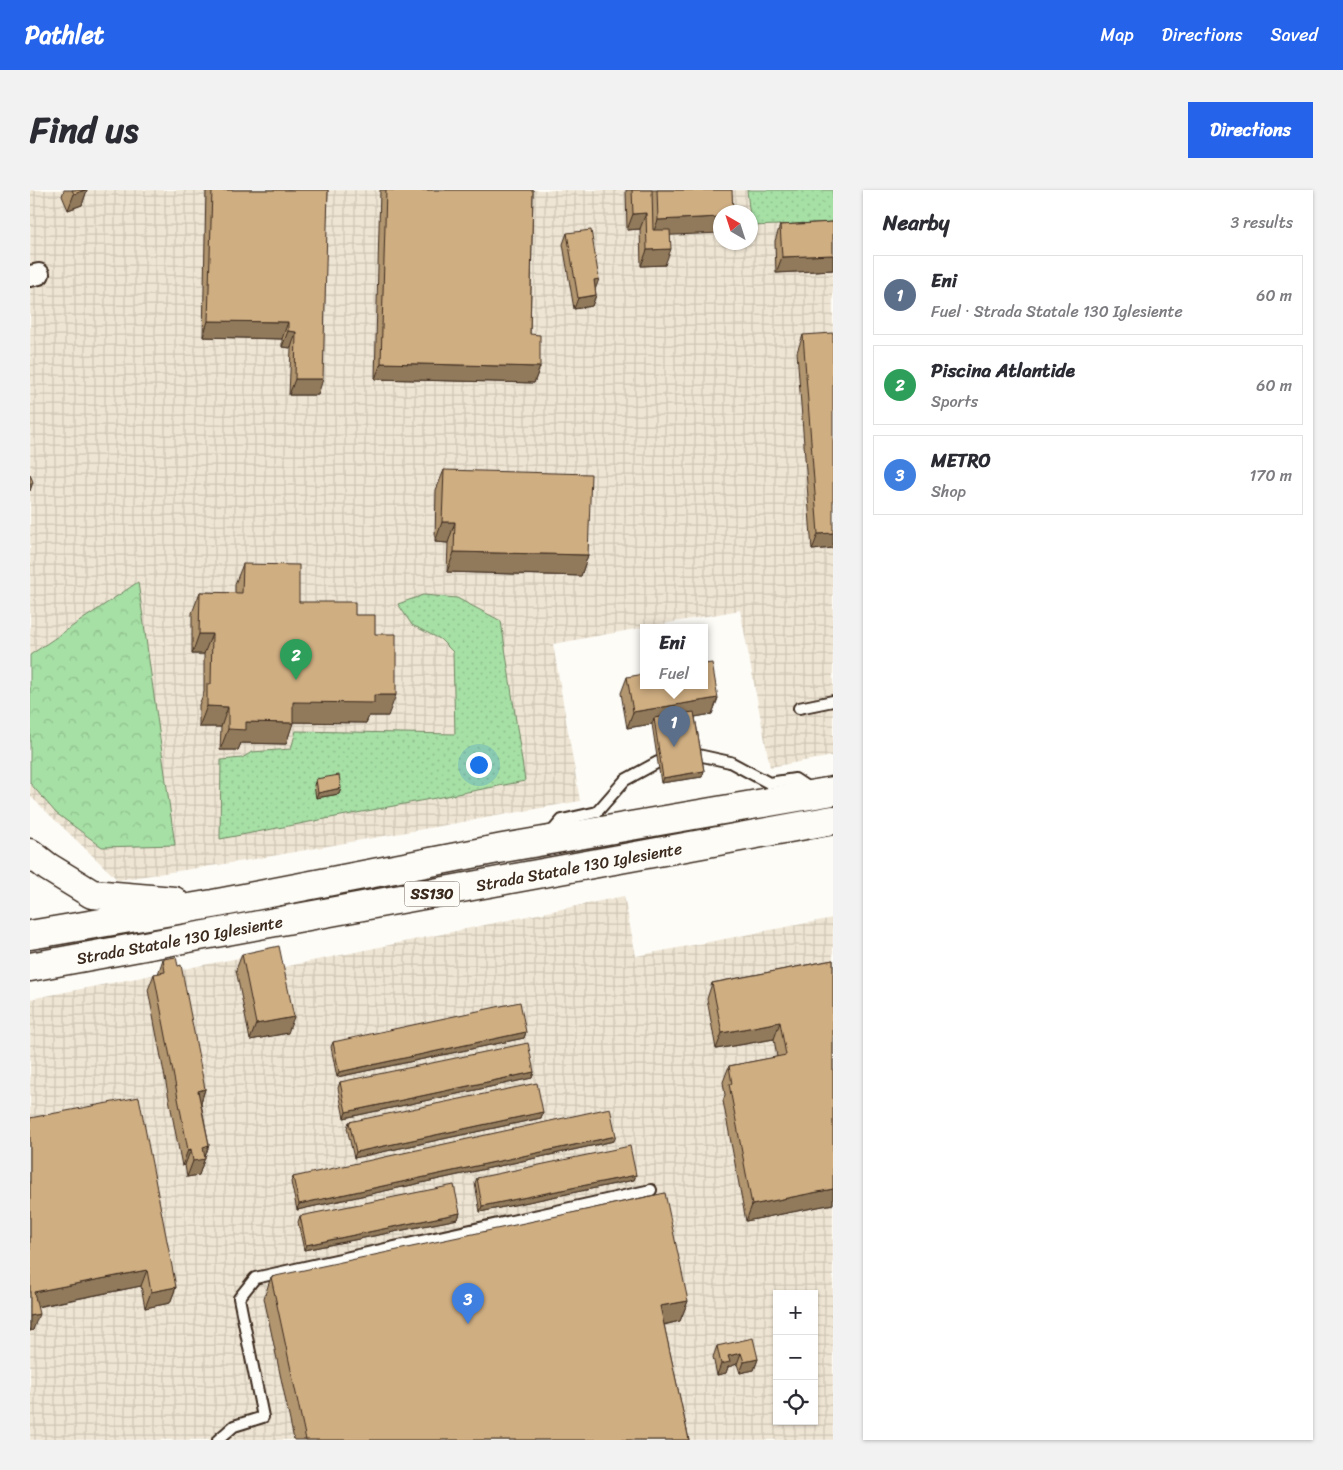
<!DOCTYPE html>
<html lang="en">
<head>
<meta charset="utf-8">
<style>
  body { margin:0; font-family:Sriracha,sans-serif; background:#f2f2f3; color:#2b2b33 }
  .controls { position:absolute; right:15px; bottom:15px; display:grid; overflow:hidden; border-radius:0px; box-shadow:0 1px 4px #0004 }
  .controls button { width:45px; height:45px; display:grid; place-items:center; padding:0; border:0; border-bottom:1px solid #e1e1e2; background:#fff; color:#2b2b33; font:25px sans-serif }
  .compass { position:absolute; left:683px; top:15px; width:45px; height:45px; border-radius:50%; background:#fff; box-shadow:0 1px 4px #0004; rotate:321deg }
  .you { position:absolute; left:448px; top:574px; width:18px; height:18px; margin:-12px; border:4px solid #fff; border-radius:50%; background:#1a73e8; box-shadow:0 0 0 8px #1a73e833 }
  .badge { display:grid; place-items:center; width:32px; height:32px; border-radius:50%; background:#2563eb; color:#fff; font-size:16px; font-weight:700 }
  .pin { position:absolute; translate:-50% -41px; filter:drop-shadow(0 1px 2px #0008) }
  .pin::after { content:''; position:absolute; top:26px; width:18px; height:15px; background:inherit; clip-path:polygon(0 0,100% 0,50% 100%) }
  .popup { position:absolute; left:610px; top:434px; width:68px; height:65px; box-sizing:border-box; display:grid; place-content:center; border-radius:0px; background:#fff; filter:drop-shadow(0 1px 4px #0005); font-size:16px; white-space:nowrap; color:#7c7c81 }
  .popup b { font-size:19px; color:#2b2b33 }
  .popup::after { content:''; position:absolute; left:50%; top:100%; margin-left:-10px; border:10px solid transparent; border-top-color:#fff }
  .list { margin:0; padding:0; list-style:none }
  h2 { display:flex; justify-content:space-between; align-items:center; height:65px; margin:0; padding:0 20px; font-size:21px }
  h2 small { font-size:16px; font-weight:400; color:#7c7c81 }
  .list li { display:grid; grid-template-columns:32px 1fr auto; gap:15px; align-items:center; box-sizing:border-box; height:80px; margin:0 10px 10px; padding:0 10px; border:1px solid #e1e1e2; border-radius:0px }
  .list b { display:block; font-size:19px; white-space:nowrap }
  .list p { margin:0; font-size:16px; white-space:nowrap; color:#7c7c81 }
  .list em { font-size:16px; font-style:normal; color:#7c7c81 }
  .icon { flex:none; width:28px; height:28px; fill:none; stroke:currentColor; stroke-width:2; stroke-linecap:round; stroke-linejoin:round }
  .map { position:relative; flex:none; width:803px; height:1250px; overflow:hidden; border-radius:0px }
  header { display:flex; align-items:center; gap:30px; box-sizing:border-box; height:70px; padding:0 25px; background:#2563eb; color:#fff }
  header strong { font-size:24px }
  nav { display:flex; gap:28px; margin-inline-start:auto; font-size:18px }
  .intro { display:flex; align-items:center; justify-content:space-between; box-sizing:border-box; height:120px; padding:0 30px }
  h1 { margin:0; font-size:35px }
  .button { padding:12px 22px; border-radius:0px; background:#2563eb; color:#fff; font-size:18px; font-weight:700 }
  main { display:flex; gap:30px; padding:0 30px }
  aside { flex:1; background:#fff; border-radius:0px; box-shadow:0 1px 4px #0004 }
  .map>svg:first-child { display:block }
</style>
</head>
<body>
<header>
<strong>Pathlet</strong>
<nav><a>Map</a><a>Directions</a><a>Saved</a></nav>
</header>
<div class="intro"><h1>Find us</h1><a class="button">Directions</a></div>
<main>
<div class="map">
<svg width="803" height="1250" viewBox="0 0 803 1250">
  <defs>
    <pattern id="industrial-grid" width="8" height="8" patternUnits="userSpaceOnUse" patternTransform="scale(1.25)"><rect width="8" height="8" fill="#efe5d4"/><path d="M0 4h8M4 0v8" fill="none" stroke="#cec5b6"/></pattern>
    <pattern id="grass-dots" width="8" height="8" patternUnits="userSpaceOnUse" patternTransform="scale(1.25)"><rect width="8" height="8" fill="#a6e0a5"/><path d="M2 2h.1M6 6h.1" fill="none" stroke="#90c08e" stroke-width="1.8" stroke-linecap="round"/></pattern>
    <pattern id="forest-crowns" width="20" height="18" patternUnits="userSpaceOnUse" patternTransform="scale(1.25)"><rect width="20" height="18" fill="#a6e0a5"/><path d="M2 6a3 3 0 1 1 6 0M12 15a3 3 0 1 1 6 0" fill="none" stroke="#90c08e"/></pattern>
  </defs>
  <rect width="100%" height="100%" fill="#fdfcf7"/>
  <filter id="ink" filterUnits="userSpaceOnUse"><feTurbulence type="fractalNoise" baseFrequency=".02" numOctaves="2"/><feDisplacementMap in="SourceGraphic" scale="10" xChannelSelector="R" yChannelSelector="G"/><feConvolveMatrix kernelMatrix="1 2 1 2 8 2 1 2 1" color-interpolation-filters="sRGB"/></filter>
  <g filter="url(#ink)">
    <path fill="url(#industrial-grid)" fill-rule="evenodd" d="M 0,0 L 803,0 L 803,566 L 740,577 L 710,420 L 523,454 L 550,611 L 214,671 L 88,690 L 0,606 ZM 691,22 L 721,22 L 721,52 L 691,52 Z
      M 594,706 L 606,766 L 803,728 L 803,1250 L 0,1250 L 0,809 L 245,761 L 249,778 ZM 747,1104 L 784,1104 L 784,1231 L 747,1231 Z"/>
    <path fill="url(#grass-dots)" stroke="#708562" d="M 717,0 L 803,0 L 803,33 L 721,36 Z
      M 393,405 L 427,408 L 471,431 L 495,591 L 190,649 L 191,570 L 212,568 L 222,562 L 261,559 L 266,541 L 425,544 L 423,462 L 410,449 L 382,435 L 368,414 Z"/>
    <path fill="url(#forest-crowns)" stroke="#708562" d="M 108,392 L 145,655 L 72,657 L 26,623 L 0,593 L 0,465 Z"/>
    <g fill="none" stroke-linecap="round" stroke-linejoin="round">
      <g stroke="#3b2a1e" stroke-width="14">
        <path id="service" d="M 769,518 L 803,511
          M 668,565 L 700,572 L 739,593 L 765,589 L 780,599
          M 520,644 L 532,630 L 567,622 L 595,590 L 628,572
          M 188,1250 L 204,1236 L 233,1227 L 209,1108 L 225,1088 L 621,1000"/>
      </g>
      <g stroke="#3b2a1e" stroke-width="24">
        <path id="minor" d="M 0,86 L 9,84"/>
      </g>
      <g stroke="#3b2a1e" stroke-width="31">
        <g id="trunk">
          <path d="M 0,663 L 18,677 L 62,704 L 144,711"/>
          <path d="M 0,745 L 183,714 L 473,658 L 803,601"/>
          <path id="s1" d="M 0,777 L 803,630"/>
        </g>
      </g>
      <use href="#service" stroke="#fdfcf7" stroke-width="10"/>
      <use href="#minor" stroke="#fdfcf7" stroke-width="20"/>
      <use href="#trunk" stroke="#fdfcf7" stroke-width="28"/>
    </g>
    <path fill="#b29670" stroke="#3b2a1e" d="M 34,0 L 57,0 L 52,15 L 38,20 L 32,6 Z
      M 176,0 L 298,0 L 288,205 L 259,205 L 261,158 L 252,157 L 252,149 L 173,147 Z
      M 350,0 L 503,0 L 500,144 L 510,177 L 504,193 L 345,189 Z
      M 596,0 L 702,0 L 640,45 L 635,75 L 611,76 L 610,39 L 597,40 Z
      M 803,32 L 803,80 L 746,83 L 745,51 L 750,35 Z
      M 537,43 L 565,99 L 566,105 L 562,116 L 544,119 L 533,54 Z
      M 773,145 L 803,358 L 782,360 L 767,162 Z
      M 414,280 L 558,365 L 551,386 L 417,382 L 418,353 L 405,352 L 406,300 Z
      M 213,374 L 269,412 L 325,425 L 345,444 L 358,526 L 339,526 L 336,533 L 263,532 L 256,554 L 211,553 L 208,560 L 190,560 L 191,537 L 169,537 L 169,515 L 174,502 L 174,464 L 162,464 L 162,423 L 170,402 L 205,403 L 205,394 Z
      M 597,487 L 688,508 L 682,524 L 665,527 L 674,581 L 672,587 L 631,593 L 622,534 L 597,538 L 591,503 Z
      M 286,589 L 311,598 L 309,604 L 286,608 L 284,595 Z
      M 212,764 L 258,843 L 220,850 L 206,780 Z
      M 133,769 L 175,899 L 171,913 L 179,955 L 169,985 L 157,987 L 155,975 L 152,976 L 118,800 L 124,784 L 128,784 Z
      M 803,770 L 803,1014 L 716,1031 L 693,911 L 695,905 L 693,892 L 699,876 L 747,867 L 744,849 L 686,859 L 677,809 L 682,793 Z
      M 496,842 L 494,848 L 307,887 L 301,857 L 303,852 Z
      M 504,882 L 502,888 L 314,928 L 308,898 L 310,892 Z
      M 513,922 L 511,928 L 324,968 L 317,938 L 319,932 Z
      M 0,928 L 146,1097 L 140,1113 L 115,1118 L 111,1096 L 7,1117 L 3,1140 L 0,1141 Z
      M 584,951 L 267,1020 L 261,992 L 263,987 Z
      M 606,985 L 604,990 L 450,1022 L 445,993 L 447,988 Z
      M 430,1023 L 428,1029 L 274,1060 L 268,1032 L 270,1026 Z
      M 241,1087 L 658,1111 L 650,1131 L 634,1135 L 659,1250 L 264,1250 L 234,1108 Z
      M 687,1156 L 728,1169 L 724,1180 L 710,1183 L 707,1174 L 698,1177 L 696,1183 L 687,1185 L 683,1167 Z"/>
    <path fill="#917a5b" stroke="#3b2a1e" d="M 55,0 L 57,0 L 52,15 L 38,20 L 44,4 Z
      M 616,23 L 610,39 L 597,40 L 603,24 Z
      M 690,27 L 690,43 L 622,46 L 628,30 Z
      M 641,59 L 635,75 L 611,76 L 617,60 Z
      M 803,65 L 803,80 L 746,83 L 752,67 Z
      M 569,89 L 565,100 L 564,90 Z
      M 566,105 L 562,116 L 544,119 L 548,108 Z
      M 178,131 L 258,132 L 252,149 L 173,147 Z
      M 258,141 L 266,142 L 261,158 L 252,157 Z
      M 351,173 L 510,177 L 504,193 L 345,189 Z
      M 265,189 L 293,189 L 288,205 L 259,205 Z
      M 3,292 L 0,301 L 0,294 Z
      M 412,332 L 425,332 L 418,353 L 405,352 Z
      M 803,343 L 803,358 L 782,360 L 788,344 Z
      M 424,362 L 558,365 L 551,386 L 417,382 Z
      M 169,444 L 182,444 L 174,464 L 162,464 Z
      M 344,505 L 366,505 L 358,526 L 339,526 L 336,533 L 256,532 L 263,512 Z
      M 688,508 L 682,524 L 625,534 L 624,528 L 622,534 L 597,538 L 603,522 Z
      M 177,516 L 198,517 L 191,537 L 169,537 Z
      M 216,532 L 263,533 L 256,554 L 211,553 L 208,560 L 190,560 L 198,539 Z
      M 674,581 L 672,587 L 631,593 L 633,588 Z
      M 311,598 L 309,604 L 286,608 L 288,603 Z
      M 264,827 L 258,843 L 220,850 L 226,834 Z
      M 750,832 L 744,849 L 686,859 L 692,843 Z
      M 496,842 L 494,848 L 307,887 L 309,882 Z
      M 504,882 L 502,888 L 314,928 L 316,922 Z
      M 175,899 L 170,915 L 168,901 Z
      M 513,922 L 511,928 L 324,968 L 326,962 Z
      M 586,946 L 584,951 L 267,1020 L 269,1014 Z
      M 179,955 L 169,985 L 157,987 L 163,971 L 173,957 Z
      M 161,959 L 155,975 L 152,976 L 158,960 Z
      M 606,985 L 604,990 L 450,1022 L 452,1016 Z
      M 803,999 L 803,1014 L 716,1031 L 722,1015 Z
      M 430,1023 L 428,1029 L 274,1060 L 276,1055 Z
      M 117,1080 L 111,1096 L 0,1118 L 4,1102 Z
      M 146,1097 L 140,1113 L 115,1118 L 121,1102 Z
      M 658,1111 L 650,1131 L 623,1137 L 630,1116 Z
      M 9,1124 L 3,1140 L 0,1141 L 0,1126 Z
      M 711,1163 L 707,1174 L 698,1177 L 696,1183 L 687,1185 L 691,1174 L 698,1166 Z
      M 728,1169 L 724,1180 L 710,1183 L 714,1172 Z"/>
    <path fill="#cfae82" stroke="#3b2a1e" d="M 42,0 L 55,0 L 44,4 Z
      M 182,0 L 298,0 L 293,189 L 265,189 L 266,142 L 258,141 L 258,132 L 178,131 Z
      M 356,0 L 503,0 L 500,144 L 510,145 L 510,177 L 351,173 Z
      M 602,0 L 622,0 L 623,40 L 640,40 L 641,59 L 617,60 L 616,23 L 603,24 Z
      M 627,0 L 702,0 L 703,22 L 690,22 L 690,27 L 628,30 Z
      M 803,32 L 803,65 L 752,67 L 750,35 Z
      M 561,40 L 569,89 L 564,90 L 566,105 L 548,108 L 537,43 Z
      M 803,143 L 803,343 L 788,344 L 773,145 Z
      M 414,280 L 561,284 L 558,365 L 424,362 L 425,332 L 412,332 Z
      M 0,284 L 3,292 L 0,294 Z
      M 213,374 L 269,375 L 269,412 L 325,412 L 325,425 L 345,425 L 345,444 L 366,444 L 366,505 L 344,505 L 344,513 L 263,512 L 263,533 L 216,532 L 216,540 L 198,539 L 198,517 L 177,516 L 177,494 L 181,494 L 182,444 L 169,444 L 170,402 L 212,403 Z
      M 682,473 L 688,508 L 603,522 L 597,487 L 614,484 L 614,496 L 674,496 L 674,474 Z
      M 664,522 L 674,581 L 633,588 L 624,528 Z
      M 309,585 L 311,598 L 288,603 L 286,589 Z
      M 249,756 L 264,827 L 226,834 L 212,764 Z
      M 146,767 L 148,776 L 151,775 L 175,899 L 168,901 L 179,955 L 173,957 L 175,969 L 163,971 L 161,959 L 158,960 L 124,784 L 135,782 L 133,769 Z
      M 803,770 L 803,999 L 722,1015 L 699,894 L 702,894 L 699,876 L 756,865 L 750,832 L 692,843 L 682,793 Z
      M 490,812 L 496,842 L 309,882 L 303,852 Z
      M 498,853 L 504,882 L 316,922 L 310,892 Z
      M 507,893 L 513,922 L 326,962 L 319,932 Z
      M 109,907 L 146,1097 L 121,1102 L 117,1080 L 4,1102 L 9,1124 L 0,1126 L 0,928 Z
      M 580,918 L 586,946 L 269,1014 L 263,987 Z
      M 600,956 L 606,985 L 452,1016 L 447,988 Z
      M 424,995 L 430,1023 L 276,1055 L 270,1026 Z
      M 635,1003 L 658,1111 L 630,1116 L 659,1250 L 276,1250 L 241,1087 Z
      M 723,1148 L 728,1169 L 714,1172 L 711,1163 L 698,1166 L 700,1172 L 691,1174 L 687,1156 Z"/>
  </g>
  <g text-anchor="middle" stroke-width="4.5" stroke-linejoin="round" paint-order="stroke">
    <rect fill="#fdfcf7" stroke="#75695f" stroke-width="1" x="374.5" y="691.5" width="55" height="25" rx="4"/>
    <g font-size="15" font-weight="bold" fill="#3b2a1e">
      <text x="402" y="709">SS130</text>
    </g>
    <g font-size="16" fill="#3b2a1e" stroke="#fdfcf7">
      <text dy="6" stroke="none"><textPath href="#s1" startOffset="558">Strada Statale 130 Iglesiente</textPath></text>
      <text dy="6" stroke="none"><textPath href="#s1" startOffset="152">Strada Statale 130 Iglesiente</textPath></text>
    </g>
  </g>
</svg>
<div class="controls">
<button>+</button>
<button>−</button>
<button><svg class="icon" aria-label="locate" viewBox="0 0 24 24"><circle cx="12" cy="12" r="6"/><path d="M12 2v4M12 18v4M2 12h4M18 12h4"/></svg></button>
</div>
<svg class="compass" viewBox="-18 -18 36 36"><path d="M0-13l5 13h-10z" fill="#e53935"/><path d="M0 13l5-13h-10z" fill="#7c7c81"/></svg>
<div class="you"></div>
<div class="pin badge" style="left:644px;top:557px;background:#5c6f8a">1</div>
<div class="popup"><b>Eni</b>Fuel</div>
<div class="pin badge" style="left:266px;top:490px;background:#2e9e5b">2</div>
<div class="pin badge" style="left:438px;top:1134px;background:#3f7fe0">3</div>
</div>
<aside>
<h2>Nearby<small>3 results</small></h2>
<ul class="list">
<li><span class="badge" style="background:#5c6f8a">1</span><div><b>Eni</b><p>Fuel · Strada Statale 130 Iglesiente</p></div><em>60 m</em></li>
<li><span class="badge" style="background:#2e9e5b">2</span><div><b>Piscina Atlantide</b><p>Sports</p></div><em>60 m</em></li>
<li><span class="badge" style="background:#3f7fe0">3</span><div><b>METRO</b><p>Shop</p></div><em>170 m</em></li>
</ul>
</aside>
</main>
</body>
</html>
